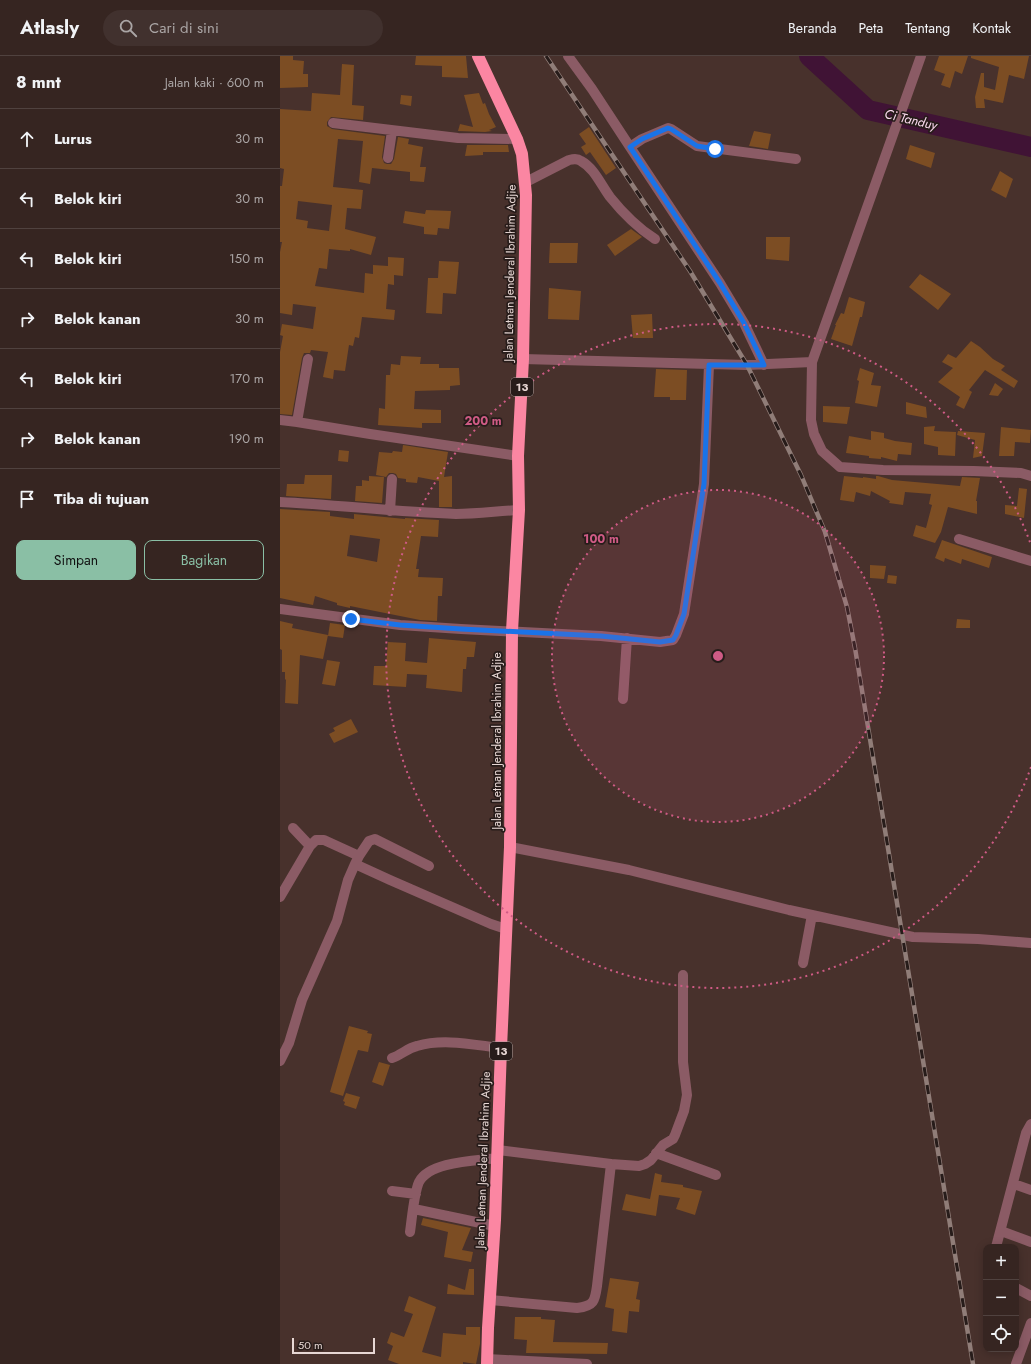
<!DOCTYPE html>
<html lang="id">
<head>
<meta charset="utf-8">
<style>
  body { margin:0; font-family:Jost,sans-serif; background:#41312e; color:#f1f3f6 }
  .controls { position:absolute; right:12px; bottom:12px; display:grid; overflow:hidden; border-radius:8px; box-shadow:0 2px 10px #0003 }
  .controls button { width:36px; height:36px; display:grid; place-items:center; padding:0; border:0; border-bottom:1px solid #50423f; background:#362521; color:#f1f3f6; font:20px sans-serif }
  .scale { position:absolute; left:12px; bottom:10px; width:83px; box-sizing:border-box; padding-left:4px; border:2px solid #e7d7d4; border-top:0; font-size:11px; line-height:14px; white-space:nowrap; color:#e7d7d4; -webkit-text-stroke:3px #271c1a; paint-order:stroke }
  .stop { position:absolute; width:12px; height:12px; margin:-9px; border:3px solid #1a73e8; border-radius:50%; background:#fff }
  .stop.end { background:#1a73e8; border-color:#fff; box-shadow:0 1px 4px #0008 }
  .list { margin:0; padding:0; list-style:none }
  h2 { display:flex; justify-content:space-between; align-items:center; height:52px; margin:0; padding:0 16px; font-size:17px }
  h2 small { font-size:13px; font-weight:400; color:#aaa5a5 }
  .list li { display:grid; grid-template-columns:26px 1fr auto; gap:12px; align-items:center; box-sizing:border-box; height:60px; padding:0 16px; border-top:1px solid #50423f }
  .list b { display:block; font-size:15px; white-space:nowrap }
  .list em { font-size:13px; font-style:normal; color:#aaa5a5 }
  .actions { display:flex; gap:8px; padding:12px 16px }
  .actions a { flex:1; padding:9px 0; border:1px solid #8abfa5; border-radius:8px; text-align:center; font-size:14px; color:#8abfa5 }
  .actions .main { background:#8abfa5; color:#111 }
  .icon { flex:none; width:22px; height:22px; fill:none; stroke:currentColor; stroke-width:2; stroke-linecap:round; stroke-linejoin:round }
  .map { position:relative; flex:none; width:751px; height:1308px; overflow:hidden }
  header { display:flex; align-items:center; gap:24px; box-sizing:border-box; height:56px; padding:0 20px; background:#362521; border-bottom:1px solid #50423f }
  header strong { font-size:19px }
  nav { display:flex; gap:22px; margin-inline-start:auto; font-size:14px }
  .search { width:280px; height:36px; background:#41312e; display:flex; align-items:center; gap:10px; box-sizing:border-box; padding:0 14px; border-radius:22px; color:#aaa5a5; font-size:15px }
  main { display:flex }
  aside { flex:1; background:#362521 }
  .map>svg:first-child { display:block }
</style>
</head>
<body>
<header>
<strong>Atlasly</strong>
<div class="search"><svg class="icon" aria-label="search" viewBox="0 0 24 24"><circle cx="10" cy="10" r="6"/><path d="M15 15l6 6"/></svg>Cari di sini</div>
<nav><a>Beranda</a><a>Peta</a><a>Tentang</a><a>Kontak</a></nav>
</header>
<main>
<aside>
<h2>8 mnt<small>Jalan kaki · 600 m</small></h2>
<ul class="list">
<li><svg class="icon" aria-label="ahead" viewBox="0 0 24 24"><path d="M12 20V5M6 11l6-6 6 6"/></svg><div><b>Lurus</b></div><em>30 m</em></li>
<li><svg class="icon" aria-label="left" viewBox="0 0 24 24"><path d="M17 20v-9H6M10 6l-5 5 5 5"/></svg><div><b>Belok kiri</b></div><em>30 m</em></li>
<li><svg class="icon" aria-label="left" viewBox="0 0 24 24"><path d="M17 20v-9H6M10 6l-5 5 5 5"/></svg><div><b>Belok kiri</b></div><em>150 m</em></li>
<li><svg class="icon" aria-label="right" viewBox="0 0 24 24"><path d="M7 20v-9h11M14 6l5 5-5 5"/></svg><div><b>Belok kanan</b></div><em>30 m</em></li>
<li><svg class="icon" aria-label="left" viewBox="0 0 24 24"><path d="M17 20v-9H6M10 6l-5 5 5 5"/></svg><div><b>Belok kiri</b></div><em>170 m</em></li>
<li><svg class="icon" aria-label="right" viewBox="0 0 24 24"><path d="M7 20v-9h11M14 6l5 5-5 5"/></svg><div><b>Belok kanan</b></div><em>190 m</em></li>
<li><svg class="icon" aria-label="arrive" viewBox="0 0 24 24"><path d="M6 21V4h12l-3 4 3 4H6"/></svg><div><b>Tiba di tujuan</b></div></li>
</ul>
<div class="actions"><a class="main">Simpan</a><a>Bagikan</a></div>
</aside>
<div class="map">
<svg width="751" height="1308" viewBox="0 0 751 1308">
  <rect width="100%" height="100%" fill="#48312c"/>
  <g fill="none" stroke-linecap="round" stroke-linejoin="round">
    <path stroke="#401335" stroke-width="20" d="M 529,0 L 588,54 L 751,91"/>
  </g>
  <path fill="#7c4d23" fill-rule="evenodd" d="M 0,0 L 13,0 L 13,4 L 24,5 L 23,18 L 28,18 L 28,31 L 0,32 Z
    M 136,0 L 186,0 L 188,22 L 162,21 L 162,10 L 135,9 Z
    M 659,0 L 688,0 L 682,18 L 675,15 L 670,32 L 661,29 L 665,18 L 654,14 Z
    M 691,0 L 749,0 L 744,23 L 729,19 L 723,47 L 704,43 L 705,52 L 696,52 L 695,41 L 701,17 L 704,17 L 704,31 L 715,34 L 719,11 L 691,2 Z
    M 62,8 L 74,9 L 72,49 L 84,50 L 83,64 L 51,61 L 47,66 L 47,70 L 52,73 L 105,80 L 102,101 L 104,107 L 107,108 L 111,108 L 114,103 L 118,81 L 129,83 L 128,88 L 143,91 L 140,111 L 146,111 L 144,126 L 130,125 L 130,116 L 92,112 L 90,128 L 79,126 L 83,85 L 58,83 L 53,131 L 83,134 L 81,153 L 67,152 L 65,173 L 96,181 L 91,199 L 70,193 L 70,195 L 49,193 L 47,213 L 39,212 L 35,230 L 84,237 L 85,217 L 93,218 L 93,209 L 108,210 L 108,201 L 124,202 L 123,220 L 114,219 L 114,229 L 108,228 L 106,253 L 115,254 L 114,264 L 82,261 L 79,282 L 75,281 L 73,290 L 69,289 L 65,315 L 54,314 L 53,323 L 43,321 L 48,296 L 31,294 L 30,297 L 24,297 L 22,302 L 12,359 L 0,358 L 0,296 L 3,280 L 0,279 L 2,268 L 33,273 L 36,251 L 13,248 L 12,259 L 0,257 L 0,196 L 2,186 L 0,186 L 0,130 L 2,130 L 4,113 L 0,112 L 0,53 L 31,55 L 32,37 L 60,39 ZM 18,145 L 52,149 L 49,175 L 27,172 L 28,165 L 16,163 Z
    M 199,37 L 203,48 L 205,47 L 209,58 L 216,71 L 209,74 L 212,75 L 205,76 L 178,75 L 180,68 L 193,71 L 184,39 Z
    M 121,39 L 132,40 L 131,50 L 120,48 Z
    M 309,71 L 336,112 L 326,119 L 310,96 L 306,99 L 301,91 L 306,88 L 299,78 Z
    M 474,75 L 491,78 L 488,93 L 469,90 Z
    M 187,89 L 228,89 L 229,96 L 203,96 L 203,99 L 185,100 Z
    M 630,89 L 655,97 L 651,112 L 626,103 Z
    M 720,115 L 733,123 L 726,142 L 711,134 Z
    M 146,154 L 171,155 L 169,173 L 158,172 L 157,179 L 144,178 L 144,171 L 123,167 L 125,155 L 145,158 Z
    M 351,173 L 362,181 L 335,200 L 327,189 Z
    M 486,181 L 510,181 L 509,205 L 486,203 Z
    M 270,187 L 298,187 L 297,207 L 269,207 Z
    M 159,205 L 179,206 L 176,238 L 163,237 L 162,258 L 146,257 L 148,222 L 158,222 Z
    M 640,218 L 671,238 L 658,254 L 629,231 Z
    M 269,232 L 301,235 L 299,264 L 268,263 Z
    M 569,241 L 585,246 L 582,261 L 580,261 L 572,290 L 551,283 L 556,269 L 555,269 L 561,257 L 564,258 Z
    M 372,258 L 373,282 L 353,282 L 351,259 Z
    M 691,285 L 700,291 L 713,303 L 725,310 L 721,314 L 738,325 L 734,332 L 705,314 L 689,334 L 692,336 L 684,353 L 676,349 L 680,341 L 658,326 L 673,312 L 662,306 L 668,298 L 676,302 Z
    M 121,300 L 141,301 L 140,308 L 159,308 L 159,312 L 179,312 L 180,329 L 170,330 L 170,334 L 135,335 L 134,353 L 161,354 L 161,367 L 142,367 L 142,372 L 98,369 L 99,352 L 105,353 L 106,319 L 110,319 L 111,308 L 120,309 Z
    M 580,312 L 594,317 L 591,329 L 601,330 L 597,351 L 575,347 L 579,325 L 577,324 Z
    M 376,313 L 407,314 L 406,344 L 390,344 L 390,341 L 374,341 Z
    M 715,327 L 723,333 L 718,340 L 709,339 Z
    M 626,346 L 646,351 L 647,362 L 626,358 Z
    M 543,350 L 570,351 L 567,368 L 543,366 Z
    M 655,370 L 654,375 L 676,376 L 675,400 L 658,399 L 658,391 L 644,388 L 644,371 Z
    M 721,371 L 751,374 L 750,387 L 735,386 L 734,400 L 719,400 Z
    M 591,375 L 604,377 L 604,382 L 615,385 L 632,387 L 631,399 L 618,398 L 617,405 L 601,401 L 601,403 L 589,402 L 589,400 L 566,397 L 569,380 L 591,384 Z
    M 678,375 L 705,377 L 702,400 L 693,402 L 695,384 L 677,379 Z
    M 123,389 L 168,396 L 164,421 L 172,420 L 172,451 L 159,451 L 159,425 L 138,421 L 137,427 L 126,426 L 126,423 L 118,422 L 116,418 L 113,417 L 109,417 L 106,421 L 96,419 L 99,396 L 112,397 L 113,395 L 122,396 Z
    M 59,394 L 69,395 L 68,406 L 58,405 Z
    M 25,419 L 52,419 L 51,443 L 6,440 L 7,428 L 24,428 Z
    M 89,420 L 104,421 L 102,447 L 75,445 L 76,430 L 82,430 L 82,424 L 89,425 Z
    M 564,420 L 583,422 L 583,421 L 596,423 L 596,420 L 598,420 L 612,424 L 680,430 L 682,421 L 700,422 L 696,445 L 697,445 L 697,458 L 668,451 L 661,476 L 655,487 L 633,480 L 636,469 L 646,472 L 652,449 L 649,448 L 651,438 L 625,436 L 623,449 L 609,447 L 610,445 L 591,435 L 590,440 L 576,436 L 574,446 L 560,444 Z
    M 739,432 L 747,433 L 744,462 L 725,458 L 725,449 L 737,450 Z
    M 0,453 L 50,456 L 50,460 L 74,463 L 74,458 L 125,463 L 125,462 L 159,464 L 158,481 L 141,480 L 136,513 L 139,513 L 138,521 L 163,522 L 162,540 L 158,540 L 157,565 L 140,564 L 70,550 L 70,552 L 57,549 L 57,547 L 35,540 L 33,549 L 0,542 ZM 70,479 L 100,483 L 97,506 L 67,500 Z
    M 662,484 L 712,501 L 709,512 L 682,503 L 681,508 L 665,502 L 664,506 L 655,502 Z
    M 590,509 L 606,510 L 604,523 L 590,522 Z
    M 608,519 L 617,520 L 616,528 L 607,527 Z
    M 677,563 L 690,564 L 690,572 L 676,572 Z
    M 0,565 L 13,568 L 12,572 L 48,579 L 43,603 L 20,599 L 18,648 L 5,647 L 6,623 L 5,624 L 5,616 L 2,616 L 2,594 L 0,593 Z
    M 50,567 L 65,569 L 63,582 L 48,580 Z
    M 149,582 L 196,586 L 194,601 L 187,601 L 186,613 L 183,613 L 182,636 L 146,632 L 147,619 L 127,618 L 126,631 L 93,629 L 94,610 L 106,610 L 108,586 L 126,587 L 125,605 L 147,607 Z
    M 47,604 L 60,606 L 55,630 L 42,628 Z
    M 71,663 L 78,676 L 54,687 L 49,678 L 55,675 L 53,672 Z
    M 69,970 L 88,975 L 87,977 L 92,978 L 88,996 L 78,994 L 63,1040 L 50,1036 Z
    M 99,1006 L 110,1009 L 103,1030 L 92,1026 Z
    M 66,1037 L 80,1041 L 76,1053 L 64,1049 L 65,1046 L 63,1045 Z
    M 375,1117 L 382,1119 L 381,1126 L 403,1129 L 403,1131 L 422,1135 L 415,1159 L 396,1153 L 400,1142 L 379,1139 L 376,1160 L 342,1154 L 346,1138 L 370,1143 Z
    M 143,1162 L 191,1172 L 182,1194 L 193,1196 L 191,1206 L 164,1201 L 168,1176 L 141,1169 Z
    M 189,1213 L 194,1213 L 194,1239 L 167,1238 L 168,1228 L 185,1234 Z
    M 330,1222 L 359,1226 L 356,1243 L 360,1244 L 359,1256 L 349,1255 L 347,1277 L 332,1275 L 334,1253 L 325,1251 Z
    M 129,1240 L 156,1251 L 142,1296 L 161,1301 L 163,1277 L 186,1279 L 186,1271 L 200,1271 L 200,1288 L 196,1308 L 183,1306 L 183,1308 L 119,1308 L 108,1304 L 113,1290 L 107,1287 L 111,1276 L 124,1281 L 133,1258 L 124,1255 Z
    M 235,1261 L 261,1261 L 261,1263 L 275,1264 L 273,1286 L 328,1287 L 327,1298 L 246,1297 L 247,1284 L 234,1283 Z"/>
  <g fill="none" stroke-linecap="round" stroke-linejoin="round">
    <path stroke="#8b5b65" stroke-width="10" d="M 288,0 L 312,33 L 350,91
      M 53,67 L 178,82 L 237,83
      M 108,102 L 112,75
      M 246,126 L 289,104 C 293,103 297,102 301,105 C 314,112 321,129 330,141 C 342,156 358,172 375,183
      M 243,303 L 467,309 L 532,306 L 641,0
      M 532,306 L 531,364 L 534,378 L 542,395 L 560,411 L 603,414 L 694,415 L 741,417 L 751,420
      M 484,309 L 464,267 L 440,227 L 350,91 L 362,83 L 388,72 L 391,73 L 417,90 L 516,103
      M 0,364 L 17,366 L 90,378 L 238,400
      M 17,366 L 28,303
      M 0,446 C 59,449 117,456 176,458 C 197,458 218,455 239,454
      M 110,455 L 112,423
      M 679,483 L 751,505
      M 0,553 L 120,569 L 181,573 L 321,580 L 380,586 L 393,584 L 396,579 L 404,558 L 424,428 L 429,309
      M 343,643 L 347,582
      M 13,772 L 30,790
      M 230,791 L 349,814 L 509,854 L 633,881 L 698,883 L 751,887
      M 79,800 L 89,785 L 95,783 L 149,810
      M 0,841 L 30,790 L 36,784 L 44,784 L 79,800 L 75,808
      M 523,907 L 532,859
      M 112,1002 C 121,999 128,992 137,990 C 164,982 194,989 221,992
      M 0,1005 L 9,987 L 22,944 L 57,865 L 68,824 L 75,808 L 110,824 L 211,868 L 226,873
      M 376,1097 L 436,1119
      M 331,1108 L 359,1110 L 365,1108 L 371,1104 L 383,1089 L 393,1083 L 395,1079 L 404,1055 L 407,1039 L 403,1006 L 403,919
      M 734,1128 L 751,1134
      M 112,1135 L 136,1138
      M 134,1153 L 215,1170
      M 721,1175 L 751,1186
      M 130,1176 C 132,1162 134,1137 139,1126 C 150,1105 197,1105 217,1102
      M 716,1191 L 746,1077 L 751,1068
      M 736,1232 L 751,1240
      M 210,1244 L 297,1252 C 314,1250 315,1245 317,1230 L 331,1108 L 218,1094
      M 207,1303 L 307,1308
      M 736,1308 L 751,1267"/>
    <path stroke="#fb86a2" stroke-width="12" d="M 198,0 L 237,83 L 242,98 L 246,139 L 243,303 L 238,400 L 239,454 L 232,575 L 230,791 L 221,992 L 215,1164 L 208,1272 L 207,1308"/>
    <g stroke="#907d78" stroke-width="4.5">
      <path id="rail" d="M 266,0 L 410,215 L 467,309 L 521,419 L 545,476 L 567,551 L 575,592 L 693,1308"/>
    </g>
    <use href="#rail" stroke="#271c1a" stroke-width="3" stroke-dasharray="9" stroke-linecap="butt"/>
  </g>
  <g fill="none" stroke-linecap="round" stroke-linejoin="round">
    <path stroke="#1a73e8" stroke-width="5" d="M 71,563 L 120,569 L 181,573 L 321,580 L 380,586 L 393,584 L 396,579 L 404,558 L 424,428 L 429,309 L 484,309 L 464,267 L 440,227 L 350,91 L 362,83 L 388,72 L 391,73 L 417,90 L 435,93"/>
  </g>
  <circle cx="438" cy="600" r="166" fill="#cf5b85" fill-opacity=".12"/>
  <g fill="none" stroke="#cf5b85" stroke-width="2" stroke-dasharray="2 4">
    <circle cx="438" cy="600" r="166"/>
    <path d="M751 711A332 332 0 1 1 751 489"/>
  </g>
  <g text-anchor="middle" stroke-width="3.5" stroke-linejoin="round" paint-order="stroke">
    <g fill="#271c1a" stroke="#ad9f9c" stroke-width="1">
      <rect x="231" y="322" width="22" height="18" rx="3"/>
      <rect x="210" y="986" width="22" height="18" rx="3"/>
    </g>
    <g font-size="11" font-weight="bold" fill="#e7d7d4">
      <text x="242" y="335">13</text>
      <text x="221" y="999">13</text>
    </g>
    <g font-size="12" fill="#e7d7d4" stroke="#271c1a">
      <text transform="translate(230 217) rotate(-89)" y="4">Jalan Letnan Jenderal Ibrahim Adjie</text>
      <text transform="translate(217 685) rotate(-90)" y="4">Jalan Letnan Jenderal Ibrahim Adjie</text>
      <text transform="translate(203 1104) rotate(-88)" y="4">Jalan Letnan Jenderal Ibrahim Adjie</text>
    </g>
    <g font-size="13" font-style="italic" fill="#fad9ee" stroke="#271c1a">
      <text transform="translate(631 63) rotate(13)" y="5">Ci Tanduy</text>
    </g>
  </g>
  <circle cx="438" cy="600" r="6" fill="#cf5b85" stroke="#271c1a" stroke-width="2"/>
  <g font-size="12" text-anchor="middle" font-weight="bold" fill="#cf5b85" stroke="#271c1a" stroke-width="3.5" stroke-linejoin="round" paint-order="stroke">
    <text x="203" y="369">200 m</text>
    <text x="321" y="487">100 m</text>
  </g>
</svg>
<div class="controls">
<button>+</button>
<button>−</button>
<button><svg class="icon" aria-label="locate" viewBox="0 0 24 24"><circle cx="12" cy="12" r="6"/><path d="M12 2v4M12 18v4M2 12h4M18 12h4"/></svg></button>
</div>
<div class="scale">50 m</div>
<div class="stop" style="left:435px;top:93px"></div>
<div class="stop end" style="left:71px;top:563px"></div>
</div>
</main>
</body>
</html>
